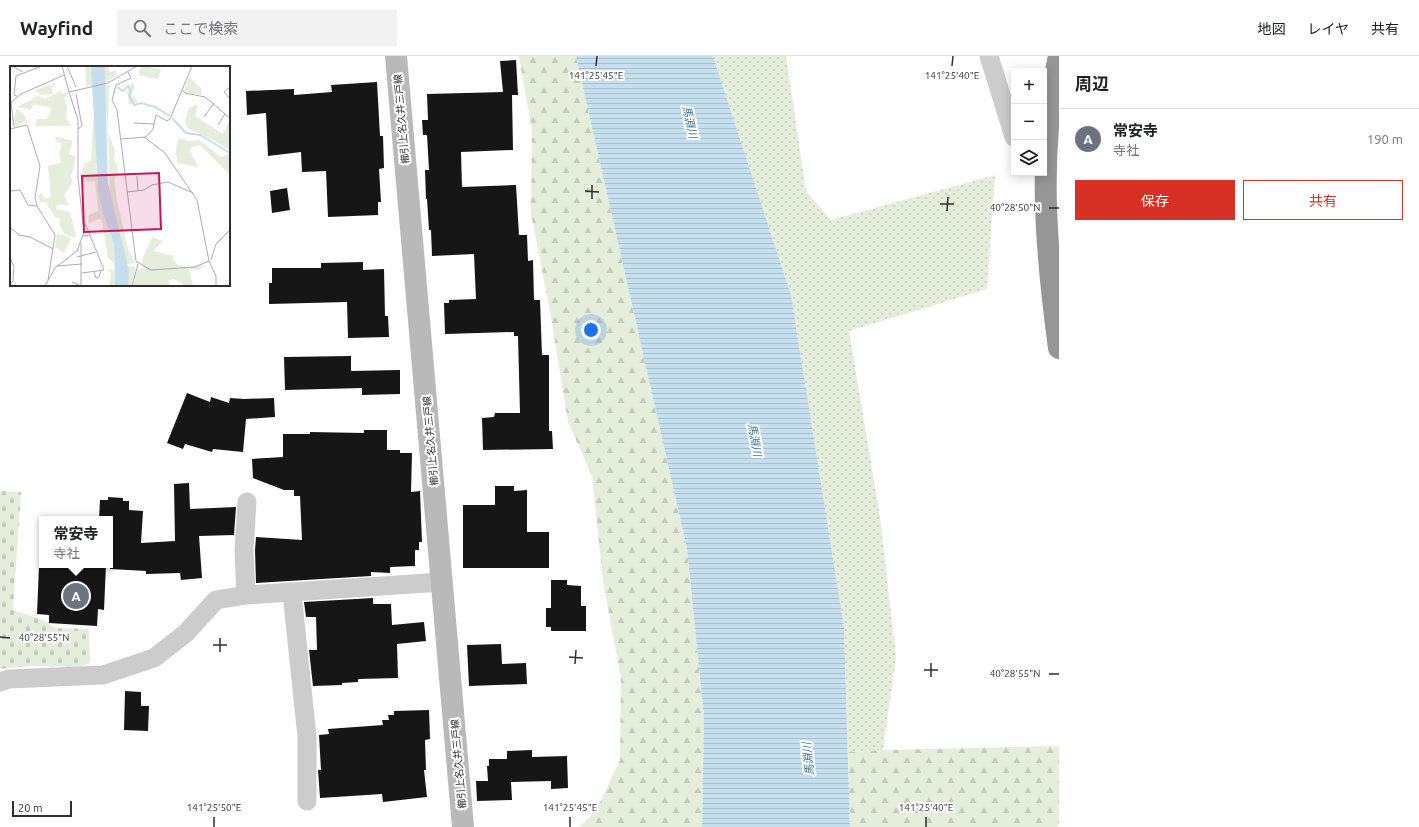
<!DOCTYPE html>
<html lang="ja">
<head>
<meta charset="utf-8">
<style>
  body { margin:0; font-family:Ubuntu,"Noto Sans JP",sans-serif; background:#f2f2f2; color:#202124 }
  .controls { position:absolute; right:12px; top:12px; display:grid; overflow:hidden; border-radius:0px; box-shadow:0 2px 10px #0003 }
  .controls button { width:36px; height:36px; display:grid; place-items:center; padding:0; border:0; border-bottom:1px solid #e0e0e0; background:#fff; color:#202124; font:20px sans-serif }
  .scale { position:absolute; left:12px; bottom:10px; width:60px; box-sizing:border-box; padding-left:4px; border:2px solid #2f2f2f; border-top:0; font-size:11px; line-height:14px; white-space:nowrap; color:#2f2f2f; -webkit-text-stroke:3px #fff; paint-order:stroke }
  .you { position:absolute; left:591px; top:274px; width:14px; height:14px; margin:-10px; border:3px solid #fff; border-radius:50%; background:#1a73e8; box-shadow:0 0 0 6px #1a73e833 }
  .badge { display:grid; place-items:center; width:26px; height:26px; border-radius:50%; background:#d93025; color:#fff; font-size:13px; font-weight:700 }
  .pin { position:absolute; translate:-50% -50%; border:2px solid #fff; box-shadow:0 1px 4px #0006 }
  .popup { position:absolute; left:39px; top:460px; width:74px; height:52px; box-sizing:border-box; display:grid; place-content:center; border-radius:0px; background:#fff; filter:drop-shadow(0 1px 3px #0005); font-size:13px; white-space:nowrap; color:#757577 }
  .popup b { font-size:15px; color:#202124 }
  .popup::after { content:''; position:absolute; left:50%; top:100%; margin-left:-8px; border:8px solid transparent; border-top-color:#fff }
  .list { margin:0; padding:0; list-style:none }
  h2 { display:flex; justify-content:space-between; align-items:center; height:52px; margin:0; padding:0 16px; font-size:17px }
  h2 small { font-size:13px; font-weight:400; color:#757577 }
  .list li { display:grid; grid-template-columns:26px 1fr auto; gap:12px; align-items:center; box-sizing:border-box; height:60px; padding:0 16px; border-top:1px solid #e0e0e0 }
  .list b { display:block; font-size:15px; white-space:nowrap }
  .list p { margin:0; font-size:13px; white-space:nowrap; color:#757577 }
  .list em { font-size:13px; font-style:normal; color:#757577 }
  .actions { display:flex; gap:8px; padding:12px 16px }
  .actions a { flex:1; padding:9px 0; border:1px solid #d93025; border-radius:0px; text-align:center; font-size:14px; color:#d93025 }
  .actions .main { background:#d93025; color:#fff }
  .icon { flex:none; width:22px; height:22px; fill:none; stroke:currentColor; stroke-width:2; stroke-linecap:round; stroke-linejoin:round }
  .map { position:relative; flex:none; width:1059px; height:771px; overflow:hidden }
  header { display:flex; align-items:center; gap:24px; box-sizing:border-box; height:56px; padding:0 20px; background:#fff; border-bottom:1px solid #e0e0e0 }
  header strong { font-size:19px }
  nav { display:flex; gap:22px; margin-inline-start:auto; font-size:14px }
  .search { width:280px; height:36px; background:#f2f2f2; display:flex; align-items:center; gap:10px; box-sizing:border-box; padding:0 14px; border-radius:0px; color:#757577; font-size:15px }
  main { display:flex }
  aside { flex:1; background:#fff }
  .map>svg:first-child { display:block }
</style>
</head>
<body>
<header>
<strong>Wayfind</strong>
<div class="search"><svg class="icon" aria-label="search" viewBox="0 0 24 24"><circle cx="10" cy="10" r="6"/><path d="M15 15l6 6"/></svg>ここで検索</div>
<nav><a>地図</a><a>レイヤ</a><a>共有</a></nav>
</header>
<main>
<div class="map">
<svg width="1059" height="771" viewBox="0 0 1059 771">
  <defs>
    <pattern id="grass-dots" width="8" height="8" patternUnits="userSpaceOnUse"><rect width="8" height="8" fill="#e5eddb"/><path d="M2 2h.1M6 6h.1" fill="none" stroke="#c5ccbc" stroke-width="1.8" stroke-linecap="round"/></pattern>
    <pattern id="forest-firs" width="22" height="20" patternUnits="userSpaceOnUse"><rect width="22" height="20" fill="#e5eddb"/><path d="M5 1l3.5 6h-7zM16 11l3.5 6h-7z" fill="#c5ccbc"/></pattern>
    <pattern id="cemetery-stones" width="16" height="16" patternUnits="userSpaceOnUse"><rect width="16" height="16" fill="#e5eddb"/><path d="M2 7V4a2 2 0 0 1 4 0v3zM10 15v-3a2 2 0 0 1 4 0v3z" fill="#c5ccbc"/></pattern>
    <pattern id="water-rules" width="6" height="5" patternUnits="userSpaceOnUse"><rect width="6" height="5" fill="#c6dfef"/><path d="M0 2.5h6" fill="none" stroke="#aac0cd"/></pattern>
  </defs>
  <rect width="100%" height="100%" fill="#fff"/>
  <path fill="url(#grass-dots)" d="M 713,0 L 786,0 L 806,135 L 831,164 L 995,119 L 987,233 L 849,275 L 880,461 L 896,601 L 883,694 L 848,696 L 844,571 L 791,239 Z"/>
  <path fill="url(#forest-firs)" d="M 519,0 L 576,0 L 687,493 L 704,661 L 702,771 L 579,771 L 596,755 L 620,704 L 621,622 L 603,525 L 592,420 L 568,366 L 550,255 L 531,157 L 532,75 Z
    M 1059,690 L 1059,768 L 1056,771 L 850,771 L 848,696 L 883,694 Z"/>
  <path fill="url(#cemetery-stones)" d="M 0,435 L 21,436 L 13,554 L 43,564 L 56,572 L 89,573 L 90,607 L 79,611 L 30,610 L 0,613 Z"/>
  <path fill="url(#water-rules)" d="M 576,0 L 713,0 L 791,239 L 844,571 L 850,771 L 702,771 L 704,661 L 687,493 Z"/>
  <path fill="#161616" d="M 516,4 L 518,39 L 512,39 L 513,94 L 461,96 L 462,131 L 516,129 L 519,179 L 527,179 L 528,205 L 533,204 L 534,244 L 540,244 L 542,299 L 549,299 L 549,375 L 552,375 L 553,393 L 483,394 L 482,362 L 494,361 L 495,357 L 520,357 L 518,280 L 514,280 L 514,276 L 445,278 L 444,247 L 449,247 L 449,244 L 476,243 L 474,198 L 432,200 L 431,174 L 429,174 L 427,143 L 426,143 L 425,114 L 429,114 L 427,79 L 423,79 L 422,64 L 428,64 L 427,38 L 503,36 L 500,5 Z
    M 377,26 L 380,80 L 383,80 L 384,112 L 379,113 L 381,146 L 378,146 L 378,159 L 328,161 L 326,115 L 302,116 L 301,96 L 268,100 L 266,57 L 247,59 L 246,35 L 294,33 L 294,39 L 332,36 L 331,29 Z
    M 287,132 L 290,154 L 272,157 L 270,135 Z
    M 363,206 L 363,214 L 384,213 L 385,260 L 388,260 L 389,281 L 348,282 L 347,246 L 269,248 L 269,227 L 272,227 L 272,212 L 321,212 L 321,207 Z
    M 351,300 L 351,315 L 400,314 L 400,338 L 362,339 L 362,332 L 285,334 L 284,301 Z
    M 187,337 L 210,346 L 211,341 L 229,347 L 230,342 L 244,343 L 274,342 L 275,361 L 246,363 L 243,396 L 213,393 L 212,396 L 185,388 L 183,393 L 167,387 Z
    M 364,374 L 387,374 L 387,394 L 400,394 L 400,397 L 412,397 L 411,436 L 420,435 L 422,486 L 419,486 L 419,494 L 415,494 L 415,510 L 390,511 L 390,517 L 371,516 L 371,520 L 256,527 L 255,494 L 256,481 L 302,484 L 300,440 L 294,440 L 294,434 L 284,434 L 253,422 L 252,403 L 283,401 L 283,378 L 310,378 L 310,376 L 364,377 Z
    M 189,427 L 190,453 L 236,451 L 234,479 L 199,480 L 202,522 L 181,524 L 180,517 L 146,518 L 146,515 L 110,513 L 110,463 L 99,463 L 100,444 L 108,444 L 108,441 L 123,442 L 123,445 L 129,445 L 129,454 L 143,455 L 141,487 L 175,485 L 174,428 Z
    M 495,430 L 514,430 L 514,435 L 527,434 L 527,476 L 549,476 L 549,512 L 463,512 L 463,449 L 495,449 Z
    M 85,509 L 106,509 L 104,554 L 98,553 L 97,570 L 49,567 L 49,559 L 37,558 L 39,510 L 85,512 Z
    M 551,524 L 567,524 L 567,529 L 581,530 L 581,550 L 586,550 L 586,575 L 551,575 L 551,571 L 546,571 L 546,552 L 551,552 Z
    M 373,542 L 373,548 L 391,548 L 392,569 L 424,566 L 426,585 L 397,588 L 398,622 L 358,623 L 358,626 L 342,627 L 342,629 L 313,630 L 309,594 L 317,594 L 316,561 L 306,561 L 304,546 Z
    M 501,588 L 502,608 L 526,607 L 527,628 L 469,630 L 467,589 Z
    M 125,635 L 141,636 L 141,650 L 149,650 L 148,675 L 124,674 Z
    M 429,654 L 430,683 L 425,684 L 426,714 L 424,714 L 427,741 L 383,746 L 382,738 L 320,742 L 318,714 L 321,714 L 319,679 L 329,678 L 328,673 L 383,669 L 382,664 L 389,664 L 388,659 L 394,659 L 394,655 Z
    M 532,694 L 532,701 L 567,700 L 568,732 L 551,733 L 551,725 L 511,726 L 512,744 L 477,745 L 476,725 L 488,725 L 487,710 L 489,710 L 489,703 L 507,703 L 507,695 Z"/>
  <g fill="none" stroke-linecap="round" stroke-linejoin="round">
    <path stroke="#ccc" stroke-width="19" d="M 989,0 L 1014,81
      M 292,537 L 307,681 L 307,745
      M 246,539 L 244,494 L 247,446
      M 0,626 L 9,623 L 103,619 L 154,602 L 186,577 L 216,544 L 246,539 L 442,526"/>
    <path stroke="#b9b9b9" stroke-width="22" d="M 396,0 L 463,771"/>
    <path stroke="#969696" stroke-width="22" d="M 1059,0 C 1037,96 1046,195 1059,292"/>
  </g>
  <path fill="none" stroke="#2f2f2f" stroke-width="1.5" d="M 596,10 L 597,0M 952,10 L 953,0M 585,135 L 599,136M 592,143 L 592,129M 940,148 L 954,148M 1049,152 L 1059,152M 947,155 L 948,141M 0,581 L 10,582M 213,589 L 227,589M 220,596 L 220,582M 569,601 L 583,602M 575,608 L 576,594M 924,614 L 938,614M 1049,618 L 1059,618M 931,621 L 931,607M 214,771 L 214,761M 570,771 L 570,761M 926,771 L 926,761"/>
  <g text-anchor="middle" stroke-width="4" stroke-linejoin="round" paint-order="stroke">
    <g font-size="10" fill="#2f2f2f" stroke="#fff">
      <text transform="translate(401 63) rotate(-95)" y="4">櫛引上名久井三戸線</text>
      <text transform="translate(430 385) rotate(-95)" y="4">櫛引上名久井三戸線</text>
      <text transform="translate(458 708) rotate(-95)" y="4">櫛引上名久井三戸線</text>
    </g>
    <g font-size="11" font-style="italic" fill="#367298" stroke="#fff">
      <text transform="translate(690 66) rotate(77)" y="4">馬淵川</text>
      <text transform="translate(755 384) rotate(79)" y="4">馬淵川</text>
      <text transform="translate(808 703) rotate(-96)" y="4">馬淵川</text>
    </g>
  </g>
  <g transform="translate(10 10)">
    <rect width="220" height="220" fill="#fff"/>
    <path d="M 75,0 L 81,0 L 84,18 L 76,20 ZM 94,0 L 97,0 L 100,6 L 106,4 L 106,10 L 94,17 ZM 94,19 L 104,20 L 99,21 L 98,66 ZM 85,115 L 87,115 L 93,148 L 104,178 L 104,197 L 98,192 L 92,155 L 90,153 L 78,157 L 79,149 L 88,145 ZM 104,203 L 105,220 L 99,220 L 101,207 L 96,204 Z" fill="#e5eddb"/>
    <path d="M 179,11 L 191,22 L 191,29 L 174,26 ZM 47,17 L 42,21 L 43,28 L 31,29 L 25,24 ZM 122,17 L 125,19 L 122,29 L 128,36 L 119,39 L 117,24 ZM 51,25 L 52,28 L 57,27 L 57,30 L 54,31 L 57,40 L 56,52 L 61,60 L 25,60 L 27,53 L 37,53 L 42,42 L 23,38 L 21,44 L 7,41 L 28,30 L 35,33 ZM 188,38 L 185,50 L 213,68 L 220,53 L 220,85 L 205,75 L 177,62 L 175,55 L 179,42 ZM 7,42 L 16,51 L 14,57 L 5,61 L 4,51 ZM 85,54 L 87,115 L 71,116 L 74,98 L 81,95 L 83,55 ZM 98,66 L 105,85 L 104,94 L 107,99 L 108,108 L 104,114 L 107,134 L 118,183 L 125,197 L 117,198 L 100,129 ZM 45,70 L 63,75 L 59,88 L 66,91 L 61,111 L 63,116 L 54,129 L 59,140 L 50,138 L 47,139 L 46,143 L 60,146 L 66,169 L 64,172 L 54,167 L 50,159 L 50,152 L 45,151 L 36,136 L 30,136 L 28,129 L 32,127 L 34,133 L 41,131 L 38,100 L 51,97 L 49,88 L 52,78 L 46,75 ZM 169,72 L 178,75 L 189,74 L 211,91 L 220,88 L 220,109 L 190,79 L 182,81 L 180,85 L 188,101 L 167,97 L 166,84 ZM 142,171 L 153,175 L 143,185 L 164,190 L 163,194 L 168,199 L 176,201 L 195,199 L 189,204 L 179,203 L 183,220 L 175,220 L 164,213 L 158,215 L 161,220 L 123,219 L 127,204 L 133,202 L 132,194 ZM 118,200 L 126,201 L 121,220 L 118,220 Z" fill="#e5eddb"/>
    <path d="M 47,167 L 61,172 L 54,187 L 45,181 Z" fill="#e5eddb"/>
    <path d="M 133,0 L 151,3 L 148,13 L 129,9 L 129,3 Z" fill="#e5eddb"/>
    <path d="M 81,0 L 94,0 L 95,5 L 98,117 L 119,205 L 118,220 L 105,220 L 104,178 L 93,148 L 88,124 Z" fill="#c6dfef"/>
    <path fill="none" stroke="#c6dfef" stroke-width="2" d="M 107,21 L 113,25 L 118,20 L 121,25 L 119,29 L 124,39 L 131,37 L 145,41 L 160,50M 162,52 L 176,67 L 190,69 L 220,87"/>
    <path fill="none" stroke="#acacac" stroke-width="1" d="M 2,0 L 13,6M 52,0 L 59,26M 57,0 L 66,21M 118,6 L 121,12 L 106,19 L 102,34 L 107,44 L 126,195 L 141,204 L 185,201 L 199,195 L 206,210 L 206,220M 220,21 L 214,26 L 220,33M 172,24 L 175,27 L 195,31 L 220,52M 66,28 L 72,60 L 68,63M 7,30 L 4,29 L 6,10 L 32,0M 1,36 L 4,61M 0,37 L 11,28 L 54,9M 194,51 L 204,37M 124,57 L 144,58M 208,59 L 215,48M 0,63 L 17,59 L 30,100 L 25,132 L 27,140 L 45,169 L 38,214M 134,71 L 155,87 L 187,134 L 199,195M 111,73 L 136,71 L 143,63 L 146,49 L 157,55 L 160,53 L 182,0M 127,110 L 128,125M 0,125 L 10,124 L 18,139 L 27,140M 117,126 L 134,124 L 142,119 L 158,116 L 183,127M 75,157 L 80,169M 0,161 L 9,169 L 20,171 L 43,183M 67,191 L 86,186M 0,192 L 4,201 L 3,215 L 0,219M 201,194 L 206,178 L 220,164M 47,200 L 72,198M 84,206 L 86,212 L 89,211 L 91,205M 72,207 L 94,204 L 80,169 L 73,170M 62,216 L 71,220 L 71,177M 35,220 L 45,202 L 67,185 L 74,166 L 68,112 L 68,54 L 59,26 L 98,17 L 127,0M 122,220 L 128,198"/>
    <path fill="#c2185b" fill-opacity="0.15" stroke="#c2185b" stroke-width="2" d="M 149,107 L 151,163 L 74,166 L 72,110 Z"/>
    <rect width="220" height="220" fill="none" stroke="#2f2f2f" stroke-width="2"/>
  </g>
  <g font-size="10" text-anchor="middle" fill="#2f2f2f" stroke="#fff" stroke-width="4" stroke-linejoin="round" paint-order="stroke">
    <text x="596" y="23">141°25'45"E</text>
    <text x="952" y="23">141°25'40"E</text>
    <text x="1015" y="155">40°28'50"N</text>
    <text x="44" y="585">40°28'55"N</text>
    <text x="1015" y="621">40°28'55"N</text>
    <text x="214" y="755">141°25'50"E</text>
    <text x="570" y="755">141°25'45"E</text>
    <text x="926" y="755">141°25'40"E</text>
  </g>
</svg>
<div class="controls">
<button>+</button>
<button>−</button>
<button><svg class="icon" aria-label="layers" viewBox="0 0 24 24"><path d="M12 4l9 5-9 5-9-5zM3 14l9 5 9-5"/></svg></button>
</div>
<div class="scale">20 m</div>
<div class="you"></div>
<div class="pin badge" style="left:76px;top:540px;background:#6b7280">A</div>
<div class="popup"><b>常安寺</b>寺社</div>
</div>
<aside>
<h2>周辺<small></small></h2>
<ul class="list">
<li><span class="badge" style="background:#6b7280">A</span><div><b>常安寺</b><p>寺社</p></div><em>190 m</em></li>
</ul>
<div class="actions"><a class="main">保存</a><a>共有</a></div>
</aside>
</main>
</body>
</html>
